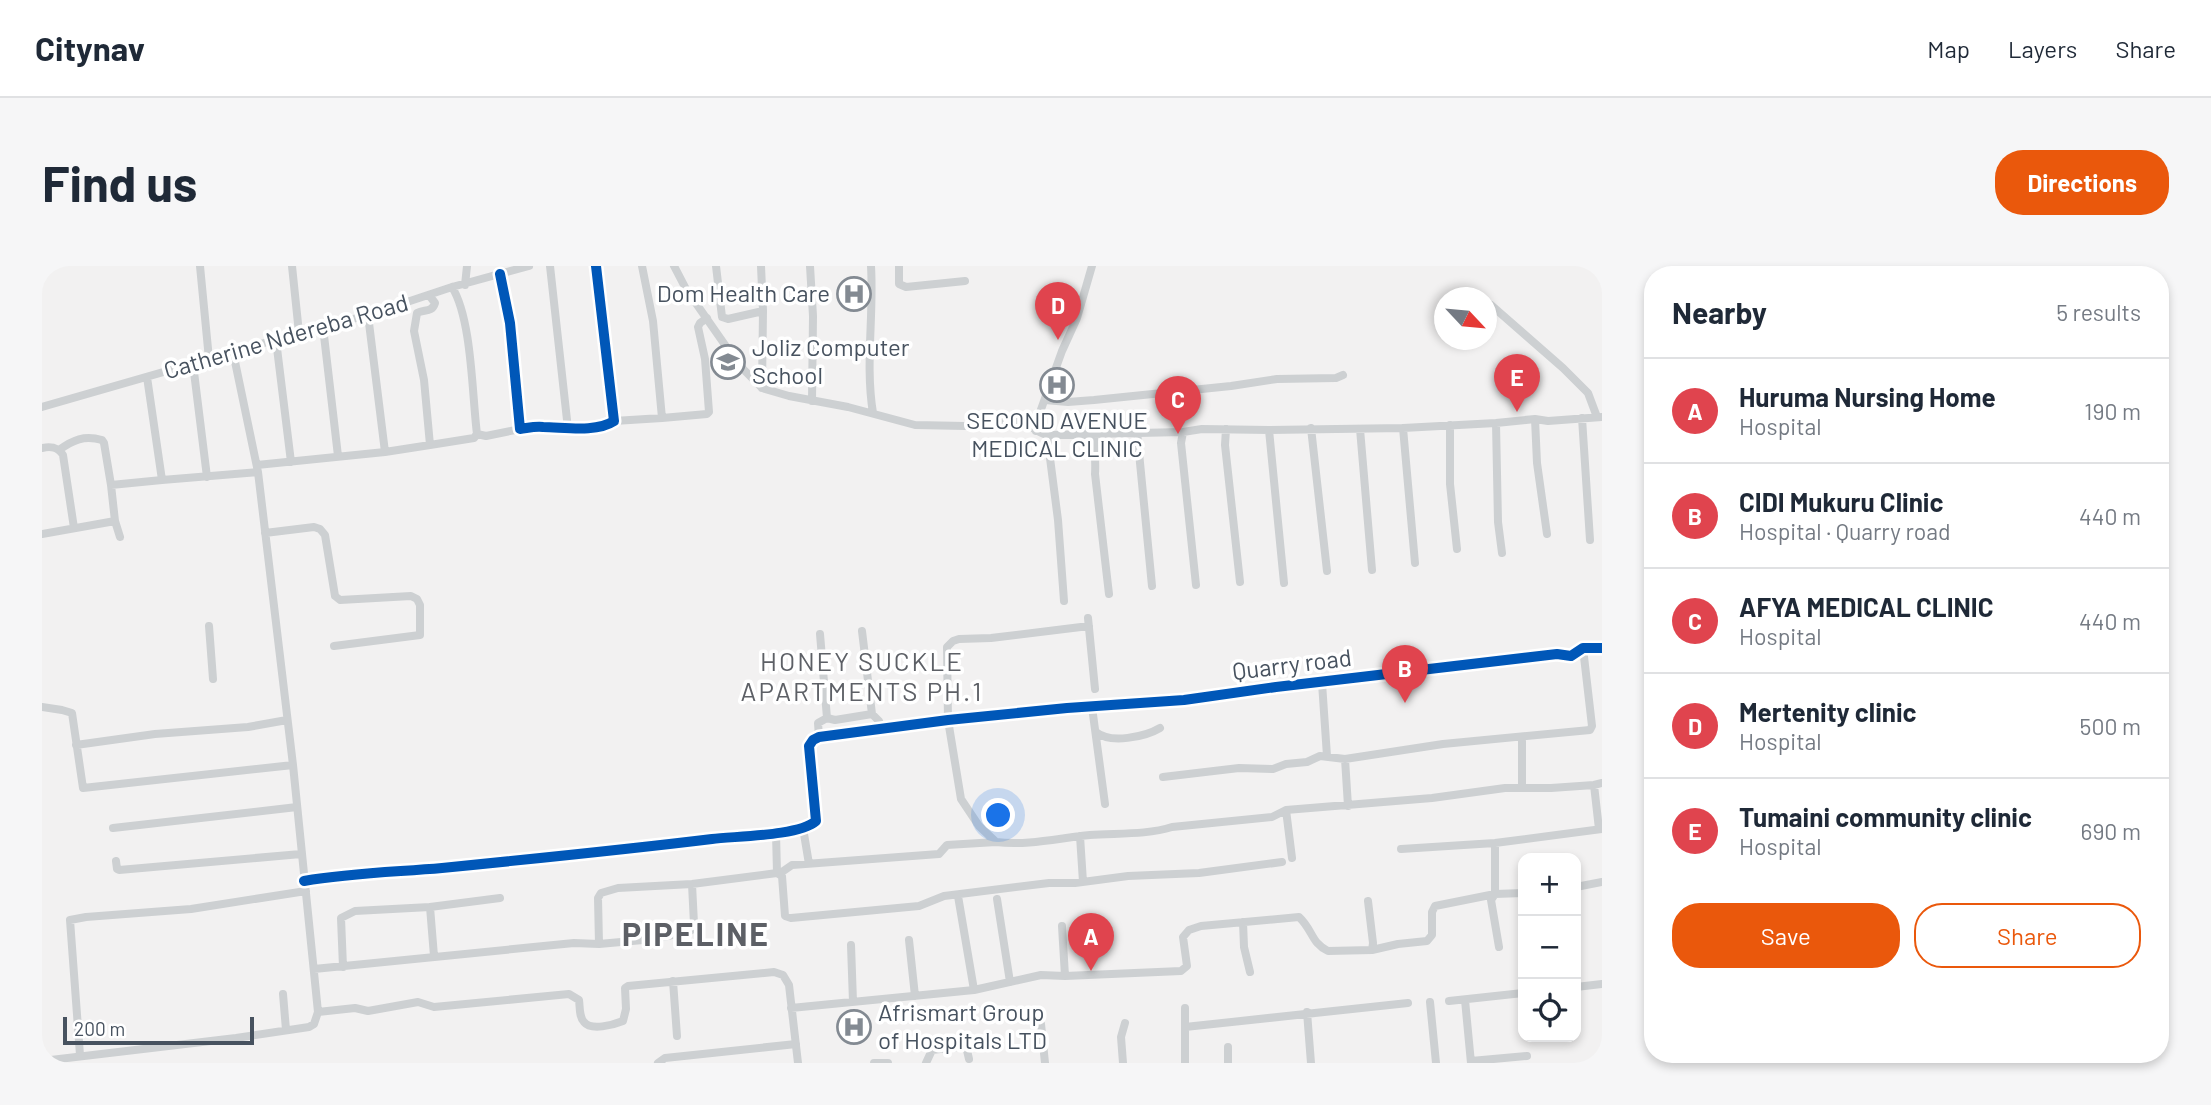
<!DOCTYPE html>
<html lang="en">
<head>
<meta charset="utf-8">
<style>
  body { margin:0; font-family:Barlow,sans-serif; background:#f6f6f7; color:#1f2937 }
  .controls { position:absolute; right:21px; bottom:21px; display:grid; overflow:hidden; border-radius:14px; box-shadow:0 4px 10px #0003 }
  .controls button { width:63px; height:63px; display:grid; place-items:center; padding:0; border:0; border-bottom:2px solid #e0e1e3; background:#fff; color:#1f2937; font:35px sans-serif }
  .compass { position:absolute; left:1392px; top:21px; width:63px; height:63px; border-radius:50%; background:#fff; box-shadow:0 4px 10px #0003; rotate:116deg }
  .scale { position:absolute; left:21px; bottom:18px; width:191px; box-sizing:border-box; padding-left:7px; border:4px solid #47525f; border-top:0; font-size:19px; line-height:24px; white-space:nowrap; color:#47525f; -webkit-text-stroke:5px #fff; paint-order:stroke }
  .you { position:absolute; left:957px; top:550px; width:24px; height:24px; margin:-18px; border:5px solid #fff; border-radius:50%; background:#1a73e8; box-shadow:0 0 0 10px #1a73e833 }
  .badge { display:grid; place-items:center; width:46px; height:46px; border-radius:50%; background:#ea580c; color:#fff; font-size:23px; font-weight:700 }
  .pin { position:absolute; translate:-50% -58px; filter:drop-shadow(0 2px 4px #0008) }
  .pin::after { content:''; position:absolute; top:37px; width:24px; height:21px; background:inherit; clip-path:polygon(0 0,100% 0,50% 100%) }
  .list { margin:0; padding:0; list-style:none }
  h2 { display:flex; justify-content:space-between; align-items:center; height:91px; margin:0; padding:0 28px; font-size:30px }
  h2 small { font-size:23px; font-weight:400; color:#747a83 }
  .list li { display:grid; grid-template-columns:46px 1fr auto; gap:21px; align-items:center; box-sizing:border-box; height:105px; padding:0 28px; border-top:2px solid #e0e1e3 }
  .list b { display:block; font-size:26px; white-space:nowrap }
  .list p { margin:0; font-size:23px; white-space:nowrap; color:#747a83 }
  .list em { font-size:23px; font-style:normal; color:#747a83 }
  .actions { display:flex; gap:14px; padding:21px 28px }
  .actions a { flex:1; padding:16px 0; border:2px solid #ea580c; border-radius:28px; text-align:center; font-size:24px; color:#ea580c }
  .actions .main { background:#ea580c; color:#fff }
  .icon { flex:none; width:38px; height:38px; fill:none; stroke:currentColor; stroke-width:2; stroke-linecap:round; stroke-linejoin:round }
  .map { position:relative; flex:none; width:1560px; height:797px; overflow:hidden; border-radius:28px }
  header { display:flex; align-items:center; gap:42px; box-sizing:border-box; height:98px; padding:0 35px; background:#fff; border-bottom:2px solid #e0e1e3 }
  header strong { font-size:33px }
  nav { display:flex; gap:38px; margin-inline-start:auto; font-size:24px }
  .intro { display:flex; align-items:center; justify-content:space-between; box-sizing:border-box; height:168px; padding:0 42px }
  h1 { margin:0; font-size:49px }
  .button { padding:18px 32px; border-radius:28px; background:#ea580c; color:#fff; font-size:24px; font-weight:700 }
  main { display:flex; gap:42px; padding:0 42px }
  aside { flex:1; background:#fff; border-radius:28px; box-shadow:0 4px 10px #0003 }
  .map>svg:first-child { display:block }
</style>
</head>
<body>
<header>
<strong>Citynav</strong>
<nav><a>Map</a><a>Layers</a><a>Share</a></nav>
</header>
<div class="intro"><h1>Find us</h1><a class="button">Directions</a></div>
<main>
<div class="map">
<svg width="1560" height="797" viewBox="0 0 1560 797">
  <rect width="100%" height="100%" fill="#f2f1f1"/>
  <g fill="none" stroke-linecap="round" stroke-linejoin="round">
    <path stroke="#cdd0d2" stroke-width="8" d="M 158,0 L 167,93
      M 250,0 L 257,67
      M 508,0 L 526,163
      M 600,0 L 611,55 L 620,152 L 665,148 L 667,146 L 663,93 L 656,61 L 658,57 L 665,52
      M 632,0 L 644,23 L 697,99 L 720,122 L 747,130 L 806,141 L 873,159 L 923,160 L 976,155 C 988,158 993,166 1005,169 L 1141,166 L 1160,163 L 1227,164 L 1361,162 L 1454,157 L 1493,153 L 1506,155 L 1560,151
      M 674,0 L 680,51 L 686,53 L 721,45
      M 719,0 L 721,45 L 720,122
      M 768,0 L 771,50 L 770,135
      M 829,0 C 832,49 823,99 831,147
      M 857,0 L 857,18 L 864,21 L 923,15
      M 458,8 L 468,57 L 478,163 C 486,162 493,160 501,161 C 521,161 554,167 572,155 L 554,0
      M 423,19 L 425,0
      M 1449,39 L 1521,102 L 1546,127 L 1555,151
      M 326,49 L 343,186
      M 281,61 L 296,190
      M 234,74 L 249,196
      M 151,98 L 165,211
      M 105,111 L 120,214 L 216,206
      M 1003,134 L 1026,136 L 1052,134 L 1189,120 L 1235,113 L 1294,112 L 1301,109
      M 0,141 L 257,67 L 326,49 L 410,21 L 487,0
      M 1540,152 L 1548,274
      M 1493,153 L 1495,197 L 1505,268
      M 572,155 L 620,152
      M 1454,157 L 1456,256 L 1460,287
      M 1408,159 L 1408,218 L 1415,283
      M 1269,162 L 1285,305
      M 1361,162 L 1373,297
      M 1184,163 L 1183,179 L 1198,316
      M 1318,163 L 1330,304
      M 1227,164 L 1242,317
      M 994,165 L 997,149 L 1020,85 L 1035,52 L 1050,0
      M 1095,166 L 1110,320
      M 1141,166 L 1139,177 L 1154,319
      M 1052,167 C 1052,181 1054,194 1053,208 L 1067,328
      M 435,168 L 444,170 L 478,163
      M 1005,169 L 1016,254 L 1022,335
      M 388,179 L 432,172 L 435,168 C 430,129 430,53 410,21
      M 0,182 C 9,180 16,181 21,189 L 32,262
      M 17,184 C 31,174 42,169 60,174 L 62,177 L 69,219
      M 215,199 L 343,186 L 388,179 L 382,114 L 372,65 L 375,47 C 382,43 390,47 393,37 L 387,29
      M 73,255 L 78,271
      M 223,267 L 272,261 L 278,263 L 283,269 L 293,330 L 298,334 L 369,330 L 375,333 L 378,339 L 378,369 L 292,380
      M 0,268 L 73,255 L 69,219 L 120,214
      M 1046,352 L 1053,423
      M 167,360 L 171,413
      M 1047,360 L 949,372 L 917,373 L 911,375 L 905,381 L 906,454 L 919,533 L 937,560 L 954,576 C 985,580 1017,572 1048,569 C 1075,567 1105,569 1130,561 L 1230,551 L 1244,544 L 1390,532 L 1463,522 L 1509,522 L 1552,519 L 1560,517
      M 820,365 L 830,448 L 837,455 L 839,462
      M 1280,417 L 1285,490
      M 0,441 L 20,444 L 30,447 L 41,522 L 251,499
      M 1050,441 L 1063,538
      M 785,452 L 793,454 L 830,448
      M 1054,466 C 1068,478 1103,471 1118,462
      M 777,471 L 776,457 L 785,452 L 778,368
      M 1480,472 L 1480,521
      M 34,479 L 113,468 L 206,461 L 245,454
      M 1303,493 L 1306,540
      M 1121,511 L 1197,502 L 1231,503 L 1244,498 L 1265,496 L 1278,490 L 1303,493 L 1401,478 L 1548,464 L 1550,460 L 1541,382
      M 1552,519 L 1557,563
      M 1244,544 L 1250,592
      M 71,562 L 255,541
      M 761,562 L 767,598
      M 734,567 L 735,607
      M 1038,570 L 1041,616
      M 1453,577 L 1453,628 L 1449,634 L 1457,681
      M 1359,583 L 1453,577 L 1560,563
      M 74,595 L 75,603 L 77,604 L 259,588
      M 737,608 L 750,599 L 897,588 L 905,579 L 954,576
      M 262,615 C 308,607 354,606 400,602 C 490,593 580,584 670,573 C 694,570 757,570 774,555 L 767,480 L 771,474 L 777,471 L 906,454 L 1025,442 L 1142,434 L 1234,421 L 1515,388 L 1529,390 L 1541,382 L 1560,382
      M 1534,621 L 1560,616
      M 916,630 L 932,724
      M 955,633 L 968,716
      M 1326,635 L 1331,677 L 1330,684
      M 388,641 L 458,632
      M 1201,656 L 1202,681 L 1208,706
      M 1020,660 L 1023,710
      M 867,674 L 873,730
      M 557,678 L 556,632 L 559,627 L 576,622 L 650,618 L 735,607 L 740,610 L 743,650 L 749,652 L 877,640 L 902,630 L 1007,617 L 1033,617 L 1086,610 L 1157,607 L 1240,596
      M 809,679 L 811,736
      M 301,701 L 299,652 L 313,645 L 388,641 L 392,690
      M 272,703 L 532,677 L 557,678 L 612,673 L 648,665 L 651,663 L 652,658 L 650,618
      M 631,715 L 635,770
      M 1534,721 L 1560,718
      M 241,728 L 244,764
      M 1423,734 L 1429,797
      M 1407,735 L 1481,727
      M 1388,736 L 1394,797
      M 749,742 L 932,724 L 999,709 L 1023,710 L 1139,705 L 1145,700 L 1141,671 L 1147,664 L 1159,660 L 1257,651 C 1271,664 1269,677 1286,685 L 1330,684 L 1356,678 L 1385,675 L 1390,669 L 1390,646 L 1393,640 L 1453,628 L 1481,627
      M 276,746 L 313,742 L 326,745 L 376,736 L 392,741 L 527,728 L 537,734 C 538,741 537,751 542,756 C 549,765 571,759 581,755 L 584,743 L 583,722 L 586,720 L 732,706 L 741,709 L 747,719 L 756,797
      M 1265,746 L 1269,797
      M 999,758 L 1003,797
      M 1143,761 L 1366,737
      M 1186,781 L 1186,797
      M 38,789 L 28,654 L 44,651 L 149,643 L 264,625
      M 0,795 L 194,772 L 267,761 L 272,758 L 276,746 L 251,499 L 216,206 L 191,86
      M 1429,795 L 1485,790
      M 616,797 L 623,792 L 754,778
      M 832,797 L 846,797
      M 884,797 L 890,784 L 924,780 L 927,793
      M 1081,797 L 1079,771 L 1083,757
      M 1143,797 L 1143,742"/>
    <g stroke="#fff" stroke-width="15">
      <path id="cycleway" d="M 458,8 L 468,57 L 478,163 C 486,162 493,160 501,161 C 521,161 554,167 572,155 L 554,0
        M 262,615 C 308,607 354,606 400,602 C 490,593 580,584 670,573 C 694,570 757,570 774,555 L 767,480 L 771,474 L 777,471 L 906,454 L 1025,442 L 1142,434 L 1234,421 L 1515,388 L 1529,390 L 1541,382 L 1560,382"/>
    </g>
    <use href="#cycleway" stroke="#0057b8" stroke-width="10"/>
  </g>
  <defs>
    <g id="hospital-ring" transform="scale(1.75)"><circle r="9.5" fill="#fff" stroke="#838a92" stroke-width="1.5"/><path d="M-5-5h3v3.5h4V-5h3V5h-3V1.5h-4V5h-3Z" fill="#838a92"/></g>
    <g id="university-ring" transform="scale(1.75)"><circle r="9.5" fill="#fff" stroke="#838a92" stroke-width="1.5"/><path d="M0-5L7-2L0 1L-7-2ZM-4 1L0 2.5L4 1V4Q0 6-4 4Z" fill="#838a92"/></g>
  </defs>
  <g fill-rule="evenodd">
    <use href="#hospital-ring" x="812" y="28"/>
    <use href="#university-ring" x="686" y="96"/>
    <use href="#hospital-ring" x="1015" y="119"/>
    <use href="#hospital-ring" x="812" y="761"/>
  </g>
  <g text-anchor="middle" stroke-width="7" stroke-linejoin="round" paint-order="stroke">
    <g font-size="24" fill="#47525f" stroke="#fff" text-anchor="start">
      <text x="788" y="36" text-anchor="end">Dom Health Care</text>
      <text x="710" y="90">Joliz Computer<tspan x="710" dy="28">School</tspan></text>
      <text x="1015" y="163" text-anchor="middle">SECOND AVENUE<tspan x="1015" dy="28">MEDICAL CLINIC</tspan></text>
      <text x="836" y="755">Afrismart Group<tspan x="836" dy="28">of Hospitals LTD</tspan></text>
    </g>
    <g font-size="24" fill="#47525f" stroke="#fff">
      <text transform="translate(244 71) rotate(-16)" y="8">Catherine Ndereba Road</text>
      <text transform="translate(1250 399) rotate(-7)" y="8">Quarry road</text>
    </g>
    <g font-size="26" letter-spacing="2" fill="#5d6066" stroke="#fff">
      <text x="820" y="405">HONEY SUCKLE<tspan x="820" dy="30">APARTMENTS PH.1</tspan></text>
    </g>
    <g font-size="32" font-weight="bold" letter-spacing="2" fill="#5d6066" stroke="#fff">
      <text x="654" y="680">PIPELINE</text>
    </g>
  </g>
</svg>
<div class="controls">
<button>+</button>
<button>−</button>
<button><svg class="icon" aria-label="locate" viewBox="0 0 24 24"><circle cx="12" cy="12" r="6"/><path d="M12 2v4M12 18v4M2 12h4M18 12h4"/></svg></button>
</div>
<svg class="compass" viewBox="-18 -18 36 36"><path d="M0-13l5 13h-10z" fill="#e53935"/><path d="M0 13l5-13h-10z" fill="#747a83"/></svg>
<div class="scale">200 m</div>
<div class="you"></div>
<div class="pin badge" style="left:1049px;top:705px;background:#e0444e">A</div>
<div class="pin badge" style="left:1363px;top:437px;background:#e0444e">B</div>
<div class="pin badge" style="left:1136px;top:168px;background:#e0444e">C</div>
<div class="pin badge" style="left:1016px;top:74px;background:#e0444e">D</div>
<div class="pin badge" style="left:1475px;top:146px;background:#e0444e">E</div>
</div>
<aside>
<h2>Nearby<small>5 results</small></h2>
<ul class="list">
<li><span class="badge" style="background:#e0444e">A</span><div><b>Huruma Nursing Home</b><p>Hospital</p></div><em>190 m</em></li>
<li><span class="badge" style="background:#e0444e">B</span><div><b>CIDI Mukuru Clinic</b><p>Hospital · Quarry road</p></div><em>440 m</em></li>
<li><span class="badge" style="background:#e0444e">C</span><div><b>AFYA MEDICAL CLINIC</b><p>Hospital</p></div><em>440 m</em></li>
<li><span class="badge" style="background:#e0444e">D</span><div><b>Mertenity clinic</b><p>Hospital</p></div><em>500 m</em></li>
<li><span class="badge" style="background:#e0444e">E</span><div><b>Tumaini community clinic</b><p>Hospital</p></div><em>690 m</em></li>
</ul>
<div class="actions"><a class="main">Save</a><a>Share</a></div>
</aside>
</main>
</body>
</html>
